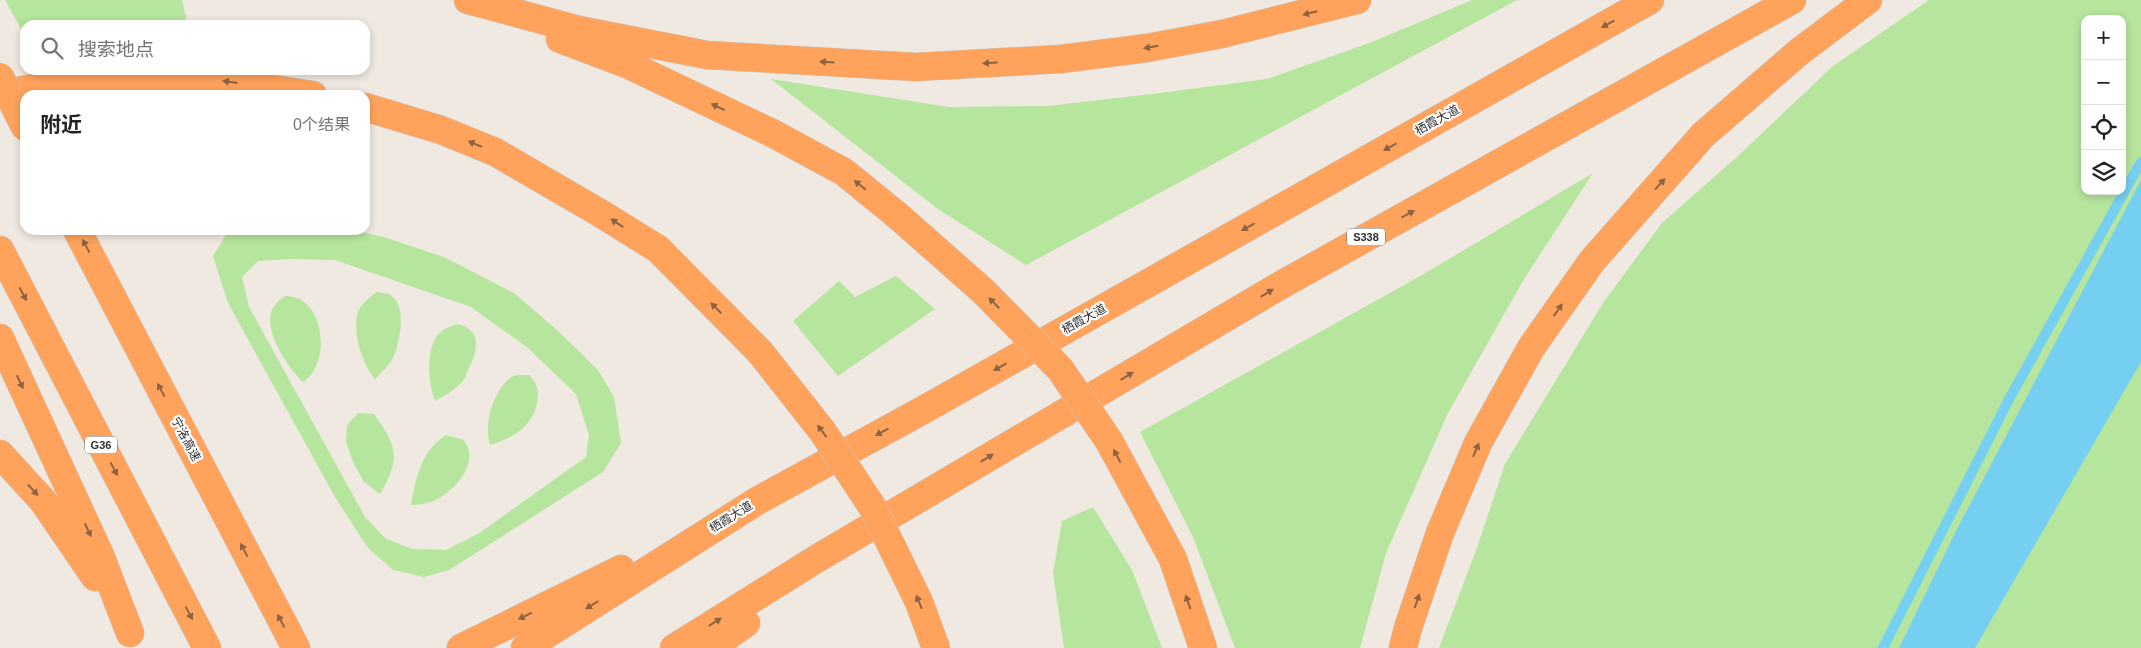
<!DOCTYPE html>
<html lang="zh">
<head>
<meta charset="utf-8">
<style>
  body { margin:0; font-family:Arial,"Noto Sans SC",sans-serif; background:#f2f2f2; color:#222 }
  .controls { position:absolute; right:15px; top:15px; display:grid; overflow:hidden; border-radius:10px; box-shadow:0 2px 8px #0003 }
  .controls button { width:45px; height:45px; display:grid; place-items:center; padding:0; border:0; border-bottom:1px solid #e0e0e0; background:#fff; color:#222; font:25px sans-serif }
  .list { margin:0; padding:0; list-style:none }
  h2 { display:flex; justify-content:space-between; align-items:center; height:65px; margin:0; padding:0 20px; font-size:21px }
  h2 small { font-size:16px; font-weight:400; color:#767676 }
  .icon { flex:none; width:28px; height:28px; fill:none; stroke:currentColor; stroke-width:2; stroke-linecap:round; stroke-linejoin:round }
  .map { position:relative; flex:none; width:2141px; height:648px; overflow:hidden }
  .search { position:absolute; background:#fff; box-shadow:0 2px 8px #0003; left:20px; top:20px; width:350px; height:55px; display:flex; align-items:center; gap:12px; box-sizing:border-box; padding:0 18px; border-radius:15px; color:#767676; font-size:19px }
  .panel { position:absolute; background:#fff; box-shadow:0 2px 8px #0003; left:20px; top:90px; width:350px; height:145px; border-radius:15px }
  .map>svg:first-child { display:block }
</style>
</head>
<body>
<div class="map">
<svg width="2141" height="648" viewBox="0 0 2141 648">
  <rect width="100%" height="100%" fill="#efe9e1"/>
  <path fill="#b6e59e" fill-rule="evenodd" d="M 5,0 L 182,0 L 186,17 L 184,25 L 25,25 L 25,36 Z
    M 1472,0 L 1517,0 L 1026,265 L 938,209 L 771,79 L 949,107 L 1048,106 L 1160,93 L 1267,79 L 1372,42 Z
    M 1929,0 L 2141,0 L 2141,648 L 1439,648 L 1477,548 L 1505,464 L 1603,303 L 1662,223 L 1739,155 L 1833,66 ZM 2085,19 L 2122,19 L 2122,191 L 2085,191 Z
    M 1593,173 L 1524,279 L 1448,413 L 1386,553 L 1360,648 L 1235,648 L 1193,537 L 1140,432 L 1424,274 Z
    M 229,230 L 351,230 L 384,237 L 444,257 L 514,293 L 557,330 L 598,370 L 614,397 L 621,443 L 603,472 L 449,570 L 424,577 L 393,570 L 368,548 L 335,497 L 228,303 L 213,256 ZM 291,259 L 335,260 L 471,307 L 528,348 L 576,394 L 589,435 L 586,457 L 478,534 L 446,550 L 413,549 L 386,539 L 365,517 L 249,307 L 242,277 L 258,261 Z
    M 896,276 L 935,309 L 838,376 L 793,321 L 839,281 L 855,297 Z
    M 377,292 C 380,293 386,293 389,294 C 408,304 400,342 393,358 C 389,365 381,373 375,379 C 362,364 352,332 358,312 C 361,304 370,297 377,292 Z
    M 286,296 C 325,296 332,364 303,382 C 284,363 250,313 286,296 Z
    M 458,324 C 482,330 478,350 469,368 C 467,373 465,379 462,382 C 454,390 445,396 435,401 C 428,383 424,343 443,330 C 447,327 453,326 458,324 Z
    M 529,375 C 538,384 539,391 537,403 C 532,428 512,438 490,445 C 484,424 492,393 510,378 C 515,374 523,375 529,375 Z
    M 358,413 L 374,414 C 397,446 401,458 380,494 L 364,482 L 353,462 L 346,442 L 347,425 Z
    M 446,435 L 464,440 C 481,464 453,493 431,502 C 425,504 418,505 411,505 C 416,478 421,451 446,435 Z
    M 1093,507 L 1132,570 L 1162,648 L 1064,648 L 1053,573 L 1062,521 Z"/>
  <path fill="#75cff0" d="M 2141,180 L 2141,362 L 1975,648 L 1899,648 L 1957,529 Z"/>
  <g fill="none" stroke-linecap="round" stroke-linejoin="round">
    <path stroke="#75cff0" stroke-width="10" d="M 1883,648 L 2008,401 L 2141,162"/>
    <g stroke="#c9c9c9" stroke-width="29">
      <path id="highway" d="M 468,0 L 579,30 L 707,55 L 916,67 L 1061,59 L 1147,48 L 1222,34 L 1357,0
        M 560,39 L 629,65 L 774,134 L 844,172 L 898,216
        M 0,94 L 84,79 L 204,79 L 313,95
        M 365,107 L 441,130 L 495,152 L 600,213 L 658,249
        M 77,230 L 296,648
        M 0,250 L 207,648
        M 0,338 L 100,555 L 130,633
        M 0,454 L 43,501 L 95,577
        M 461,648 L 621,569
        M 525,648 L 757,501 L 925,409 L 1650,0
        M 674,648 L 818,558 L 1281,285 L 1792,0
        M 711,648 L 746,623
        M 1403,648 L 1408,628 L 1440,533 L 1478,443 L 1531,348 L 1592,261 L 1703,135 L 1799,52 L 1868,0"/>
    </g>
    <use href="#highway" stroke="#ffa35c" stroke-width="28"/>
    <g stroke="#c9c9c9" stroke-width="29" stroke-linecap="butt">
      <path id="highway-bridge" d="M 0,77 L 25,127
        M 898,216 L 983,291 L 1060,369 L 1109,441 L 1173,559 L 1203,648
        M 658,249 L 760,352 L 823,432 L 873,508 L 919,602 L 936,648"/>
    </g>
    <use href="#highway-bridge" stroke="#ffa35c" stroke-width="28"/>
  </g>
  <defs><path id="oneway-solid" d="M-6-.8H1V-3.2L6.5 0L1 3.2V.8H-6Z" transform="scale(1.25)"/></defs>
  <g fill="#8c6343">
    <use href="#oneway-solid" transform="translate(1310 13) rotate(166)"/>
    <use href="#oneway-solid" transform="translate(1608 24) rotate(151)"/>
    <use href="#oneway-solid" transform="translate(1151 47) rotate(170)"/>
    <use href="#oneway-solid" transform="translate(827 62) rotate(-177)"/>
    <use href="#oneway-solid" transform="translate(990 63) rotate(177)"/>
    <use href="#oneway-solid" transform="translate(230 82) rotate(-172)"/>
    <use href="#oneway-solid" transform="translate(718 107) rotate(-155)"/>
    <use href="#oneway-solid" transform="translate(475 144) rotate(-157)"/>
    <use href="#oneway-solid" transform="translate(1390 147) rotate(151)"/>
    <use href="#oneway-solid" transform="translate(1660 184) rotate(-48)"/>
    <use href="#oneway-solid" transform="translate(860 185) rotate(-141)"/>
    <use href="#oneway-solid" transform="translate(1408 214) rotate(-29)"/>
    <use href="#oneway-solid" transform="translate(617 223) rotate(-147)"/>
    <use href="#oneway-solid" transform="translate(1248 227) rotate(151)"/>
    <use href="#oneway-solid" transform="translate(86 246) rotate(-118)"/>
    <use href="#oneway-solid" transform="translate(1267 293) rotate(-31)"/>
    <use href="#oneway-solid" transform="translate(23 294) rotate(62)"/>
    <use href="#oneway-solid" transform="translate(994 303) rotate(-135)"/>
    <use href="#oneway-solid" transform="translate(716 308) rotate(-135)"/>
    <use href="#oneway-solid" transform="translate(1558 310) rotate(-55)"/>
    <use href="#oneway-solid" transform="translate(1000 367) rotate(151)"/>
    <use href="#oneway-solid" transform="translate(1127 376) rotate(-31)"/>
    <use href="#oneway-solid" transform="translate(20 382) rotate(65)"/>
    <use href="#oneway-solid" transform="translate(161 390) rotate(-118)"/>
    <use href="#oneway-solid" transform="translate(822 431) rotate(-126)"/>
    <use href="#oneway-solid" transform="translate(882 432) rotate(151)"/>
    <use href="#oneway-solid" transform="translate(1476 450) rotate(-67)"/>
    <use href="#oneway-solid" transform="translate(1117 456) rotate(-118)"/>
    <use href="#oneway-solid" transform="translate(987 458) rotate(-31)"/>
    <use href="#oneway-solid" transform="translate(114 469) rotate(62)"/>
    <use href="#oneway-solid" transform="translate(33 490) rotate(47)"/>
    <use href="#oneway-solid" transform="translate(88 530) rotate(65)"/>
    <use href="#oneway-solid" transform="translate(244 550) rotate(-118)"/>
    <use href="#oneway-solid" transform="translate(1417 601) rotate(-71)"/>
    <use href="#oneway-solid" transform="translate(919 602) rotate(-113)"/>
    <use href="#oneway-solid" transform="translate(1188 602) rotate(-109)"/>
    <use href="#oneway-solid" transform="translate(592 605) rotate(148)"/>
    <use href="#oneway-solid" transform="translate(189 613) rotate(62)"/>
    <use href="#oneway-solid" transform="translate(525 616) rotate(154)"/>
    <use href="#oneway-solid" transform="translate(281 621) rotate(-118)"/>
    <use href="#oneway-solid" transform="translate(715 622) rotate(-32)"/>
  </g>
  <g text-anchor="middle" stroke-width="4.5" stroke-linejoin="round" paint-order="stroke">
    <g fill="#fff" stroke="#6d6d6d" stroke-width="1">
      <rect x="1347" y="228.5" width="38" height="17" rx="4"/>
      <rect x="85" y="436.5" width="32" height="17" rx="4"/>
    </g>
    <g font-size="11" font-weight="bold" fill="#2e2e2e">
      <text x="1366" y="241">S338</text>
      <text x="101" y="449">G36</text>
    </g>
    <g font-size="12" fill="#2e2e2e" stroke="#fff">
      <text transform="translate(1437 120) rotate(-29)" y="4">栖霞大道</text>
      <text transform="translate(1084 319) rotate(-29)" y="4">栖霞大道</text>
      <text transform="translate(186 439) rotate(62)" y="4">宁洛高速</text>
      <text transform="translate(731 517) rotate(-32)" y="4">栖霞大道</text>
    </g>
  </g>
</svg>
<div class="controls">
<button>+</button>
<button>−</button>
<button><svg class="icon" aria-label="locate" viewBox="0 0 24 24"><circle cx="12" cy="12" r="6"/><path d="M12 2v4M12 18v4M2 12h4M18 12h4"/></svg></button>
<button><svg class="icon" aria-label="layers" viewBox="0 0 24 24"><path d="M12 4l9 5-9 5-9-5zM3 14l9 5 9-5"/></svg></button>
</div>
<div class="search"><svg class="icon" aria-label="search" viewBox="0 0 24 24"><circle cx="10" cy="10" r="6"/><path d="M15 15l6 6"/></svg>搜索地点</div>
<section class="panel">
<h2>附近<small>0个结果</small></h2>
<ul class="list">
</ul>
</section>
</div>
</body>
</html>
